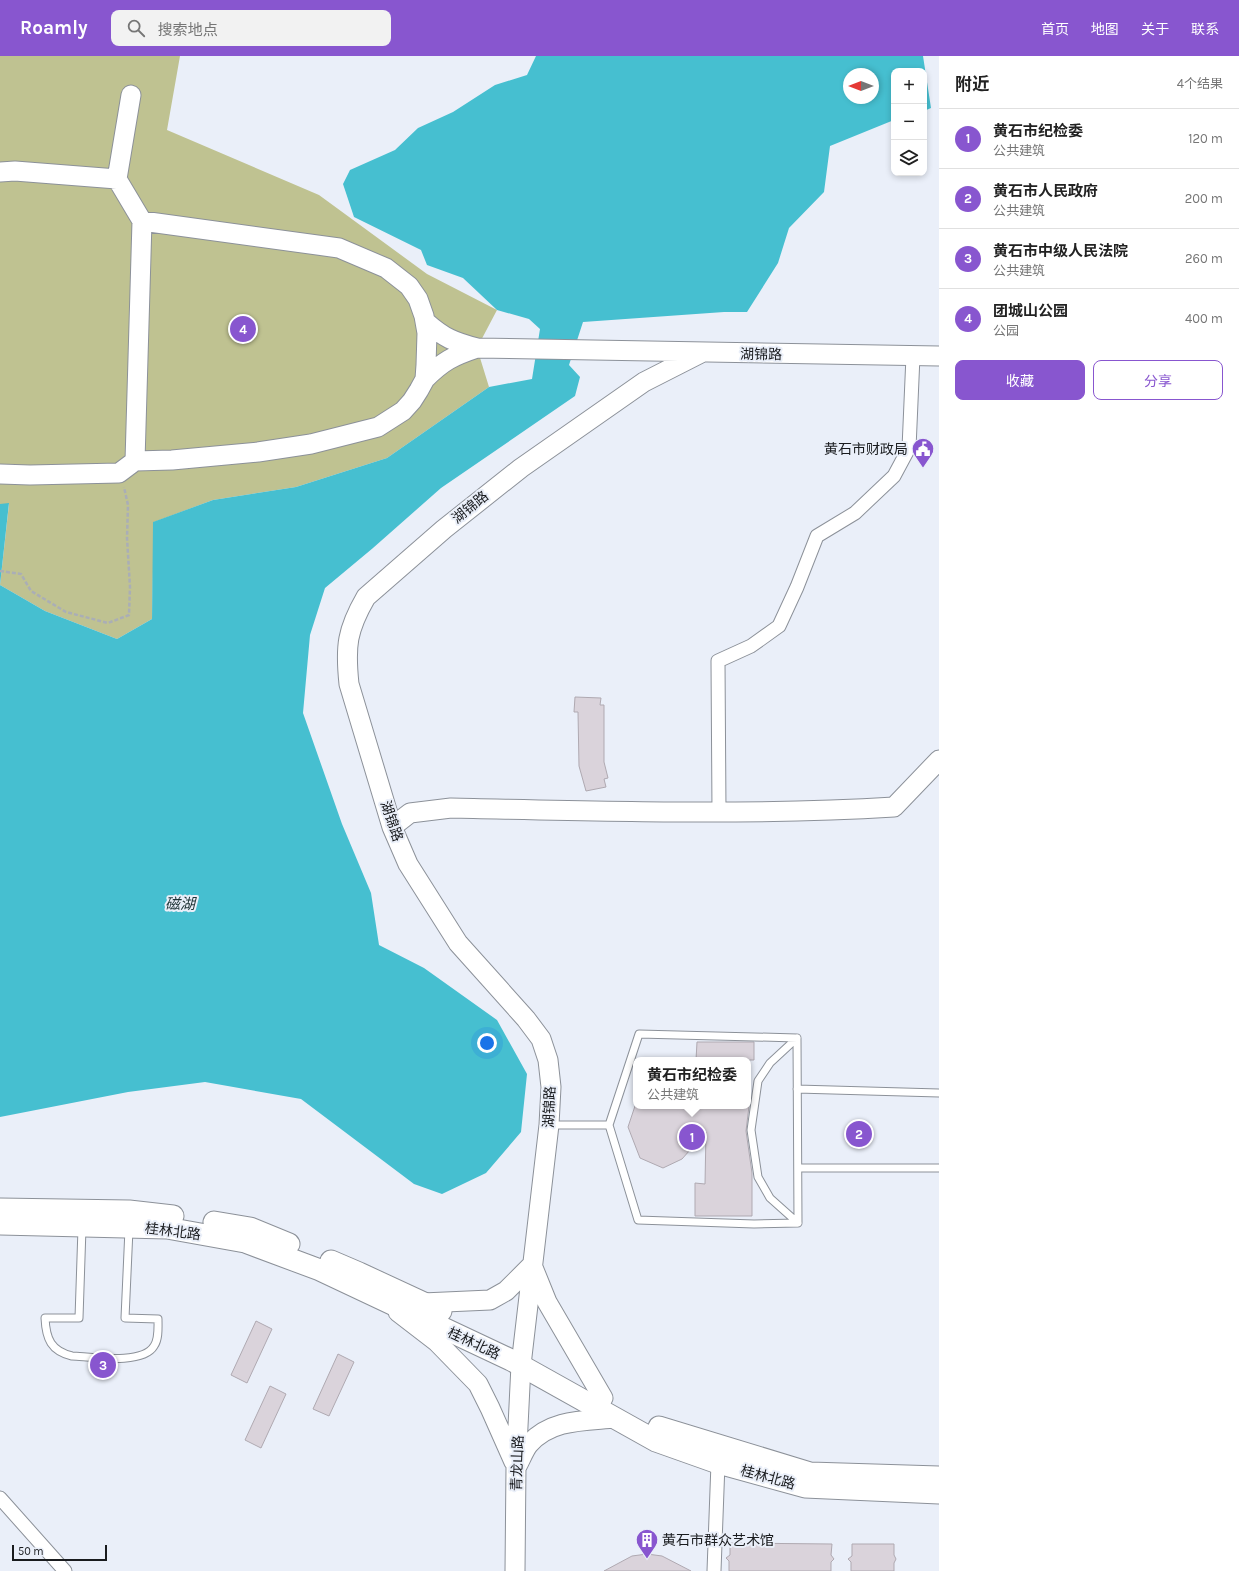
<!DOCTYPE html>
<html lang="zh">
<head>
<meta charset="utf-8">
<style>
  body { margin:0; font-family:Karla,"Noto Sans SC",sans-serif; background:#f2f2f2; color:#222 }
  .controls { position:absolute; right:12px; top:12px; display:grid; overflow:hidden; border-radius:8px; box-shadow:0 2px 6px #0003 }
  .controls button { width:36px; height:36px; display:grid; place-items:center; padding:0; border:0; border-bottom:1px solid #e0e0e0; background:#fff; color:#222; font:20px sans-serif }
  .compass { position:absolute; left:843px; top:12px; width:36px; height:36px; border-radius:50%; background:#fff; box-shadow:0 2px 6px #0003; rotate:270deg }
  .scale { position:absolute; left:12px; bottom:10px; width:95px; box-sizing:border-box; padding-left:4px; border:2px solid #191b1e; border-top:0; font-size:11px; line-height:14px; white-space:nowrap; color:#191b1e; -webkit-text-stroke:3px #eaeff9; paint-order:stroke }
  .you { position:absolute; left:487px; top:987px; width:14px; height:14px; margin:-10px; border:3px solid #fff; border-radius:50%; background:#1a73e8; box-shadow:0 0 0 6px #1a73e833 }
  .badge { display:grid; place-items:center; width:26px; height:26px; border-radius:50%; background:#8856cf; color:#fff; font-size:13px; font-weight:700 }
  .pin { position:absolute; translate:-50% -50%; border:2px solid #fff; box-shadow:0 1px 4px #0006 }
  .popup { position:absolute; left:633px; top:1001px; width:118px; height:52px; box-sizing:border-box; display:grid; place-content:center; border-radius:8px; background:#fff; filter:drop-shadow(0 1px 3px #0005); font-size:13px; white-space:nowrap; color:#767676 }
  .popup b { font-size:15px; color:#222 }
  .popup::after { content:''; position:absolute; left:50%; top:100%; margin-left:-8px; border:8px solid transparent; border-top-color:#fff }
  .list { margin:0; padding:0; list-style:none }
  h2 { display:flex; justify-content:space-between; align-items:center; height:52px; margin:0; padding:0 16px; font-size:17px }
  h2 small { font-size:13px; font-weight:400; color:#767676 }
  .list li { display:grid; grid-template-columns:26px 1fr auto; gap:12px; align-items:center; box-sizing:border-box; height:60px; padding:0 16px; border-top:1px solid #e0e0e0 }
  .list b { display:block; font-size:15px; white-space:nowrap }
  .list p { margin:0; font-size:13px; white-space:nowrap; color:#767676 }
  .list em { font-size:13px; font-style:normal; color:#767676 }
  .actions { display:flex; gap:8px; padding:12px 16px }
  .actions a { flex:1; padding:9px 0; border:1px solid #8856cf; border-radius:8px; text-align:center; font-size:14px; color:#8856cf }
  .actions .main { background:#8856cf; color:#fff }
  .icon { flex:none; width:22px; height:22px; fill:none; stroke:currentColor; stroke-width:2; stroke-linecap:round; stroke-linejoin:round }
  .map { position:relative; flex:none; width:939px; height:1515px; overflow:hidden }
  header { display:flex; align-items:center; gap:24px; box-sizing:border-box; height:56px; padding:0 20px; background:#8856cf; color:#fff }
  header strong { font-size:19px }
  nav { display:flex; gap:22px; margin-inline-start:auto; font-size:14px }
  .search { width:280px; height:36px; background:#f2f2f2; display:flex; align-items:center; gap:10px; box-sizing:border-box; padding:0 14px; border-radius:8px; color:#767676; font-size:15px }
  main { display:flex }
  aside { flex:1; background:#fff }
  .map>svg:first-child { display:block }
</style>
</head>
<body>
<header>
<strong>Roamly</strong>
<div class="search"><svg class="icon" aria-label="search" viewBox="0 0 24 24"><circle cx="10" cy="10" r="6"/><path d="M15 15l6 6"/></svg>搜索地点</div>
<nav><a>首页</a><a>地图</a><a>关于</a><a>联系</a></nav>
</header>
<main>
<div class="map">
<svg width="939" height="1515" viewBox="0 0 939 1515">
  <rect width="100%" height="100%" fill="#eaeff9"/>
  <path fill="#bfc291" d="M 0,0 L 180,0 L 167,74 L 319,139 L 427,218 L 497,254 L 477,292 L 489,331 L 387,402 L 296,431 L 213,444 L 154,466 L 152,563 L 117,583 L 45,555 L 0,529 L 9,448 L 0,448 Z"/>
  <path fill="#46bfd0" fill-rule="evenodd" d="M 536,0 L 923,0 L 931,52 L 924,55 L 924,15 L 894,15 L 894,64 L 830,90 L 824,136 L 789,172 L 778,207 L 747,256 L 724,256 L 583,266 L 569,309 L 580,321 L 575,340 L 441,432 L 373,492 L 325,532 L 310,579 L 303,657 L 342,768 L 371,837 L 379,889 L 424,912 L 497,964 L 527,1018 L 521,1076 L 486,1117 L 442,1138 L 414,1128 L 301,1043 L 205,1026 L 128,1036 L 0,1061 L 0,448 L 9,447 L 0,529 L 45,555 L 117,583 L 152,563 L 153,466 L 213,444 L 296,431 L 387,402 L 489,331 L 532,323 L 540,273 L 529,263 L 497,254 L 463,222 L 427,209 L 421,194 L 354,161 L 343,128 L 350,114 L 395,94 L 418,72 L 453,56 L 495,29 L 527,19 ZM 849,18 L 873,18 L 873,42 L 849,42 Z"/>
  <path fill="#dad3db" stroke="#afa9b1" d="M 575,641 L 601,642 L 600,649 L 604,649 L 604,706 L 608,722 L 604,723 L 606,731 L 586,735 L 579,710 L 578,656 L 574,656 Z
    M 697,986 L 754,986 L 754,1004 L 696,1004 Z
    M 635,1050 L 749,1050 L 746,1075 L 752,1117 L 752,1160 L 695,1160 L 695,1127 L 705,1128 L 706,1076 L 682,1103 L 663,1112 L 640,1102 L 628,1071 Z
    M 256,1265 L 272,1273 L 247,1327 L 231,1319 Z
    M 338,1298 L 354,1306 L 329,1360 L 313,1353 Z
    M 270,1330 L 286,1338 L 261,1392 L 245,1384 Z
    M 730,1487 L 832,1488 L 831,1499 L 834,1503 L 831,1506 L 831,1515 L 729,1515 L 729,1505 L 726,1502 L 730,1499 Z
    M 852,1488 L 894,1488 L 894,1499 L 896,1503 L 894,1507 L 894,1515 L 851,1515 L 851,1506 L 848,1503 L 852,1500 Z
    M 647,1498 L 662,1500 L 691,1515 L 604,1515 L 632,1500 Z"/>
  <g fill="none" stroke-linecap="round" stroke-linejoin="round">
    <g stroke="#8c9199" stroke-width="9">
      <path id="lane" d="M 797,982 L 770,1007 L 758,1025 L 751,1074 L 758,1121 L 770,1142 L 798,1167
        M 797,982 L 798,1167
        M 797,1033 L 939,1037
        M 549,1069 L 609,1069 L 638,1164 L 754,1168 L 798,1167
        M 609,1069 L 639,978 L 797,982
        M 798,1112 L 939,1112
        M 82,1172 L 79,1262 L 45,1262 C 46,1283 51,1295 72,1300 C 92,1301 143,1309 154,1290 C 159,1283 158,1271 158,1263 L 125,1262 L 129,1173"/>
    </g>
    <g stroke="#8c9199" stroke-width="15">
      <path id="street" d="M 719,756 L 718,605 L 751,590 L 779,570 L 797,531 L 817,480 L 855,457 L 894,420 L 909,392 L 913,300
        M 0,1442 L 65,1515
        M 714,1515 L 718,1407"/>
    </g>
    <g stroke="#8c9199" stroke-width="21">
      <path id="secondary" d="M 131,39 L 117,123 L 142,165 L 135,405
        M 0,116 L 15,115 L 117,123
        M 426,266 C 444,282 454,286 477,292
        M 425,323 C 443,305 453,300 477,292 L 939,300
        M 0,418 L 30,419 L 119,417 L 135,405 L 172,404 L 258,396 L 311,388 L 378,371 L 403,355 L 412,345 L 419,334 L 425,323 L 426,309 L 427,277 L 424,260 L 418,243 L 409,230 L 386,212 L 339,192 L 142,165
        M 392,771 L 410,757 L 451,752 C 598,755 747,760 894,751 L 939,704
        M 423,1247 L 490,1244 L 506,1235 L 532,1209 L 547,1246 L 603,1342
        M 398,1256 L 437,1286 L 478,1328 L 490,1352 L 514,1406
        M 517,1410 C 521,1403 524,1394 529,1388 C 551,1363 584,1365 615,1362
        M 515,1515 L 516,1411 L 521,1309 L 549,1069 L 551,1031 L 548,1004 L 541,983 L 526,963 L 458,887 L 408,808 L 392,771 L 349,628 C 345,590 347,574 366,541 L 444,473 L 521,412 L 644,326 L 701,297"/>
    </g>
    <g stroke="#8c9199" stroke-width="23">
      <path id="primary" d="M 0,1153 L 129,1155 L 173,1160
        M 214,1166 L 250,1172 L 289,1188
        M 0,1168 L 167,1172 L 245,1186 L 320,1214 L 511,1304 L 656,1385 L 718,1407 L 805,1431 L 939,1437
        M 331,1205 L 359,1217 L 441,1255
        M 659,1371 L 810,1417 L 939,1421"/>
    </g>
    <path stroke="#aaaeb6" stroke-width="2.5" stroke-dasharray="4 2" stroke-linecap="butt" d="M 0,515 L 21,518 L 31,535 L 66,556 L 108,567 L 129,559 L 130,531 L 127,482 L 128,449 L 124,431"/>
    <use href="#lane" stroke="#fff" stroke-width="7"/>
    <use href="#street" stroke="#fff" stroke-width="13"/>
    <use href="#secondary" stroke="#fff" stroke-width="19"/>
    <use href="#primary" stroke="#fff" stroke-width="21"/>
  </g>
  <defs>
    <g id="civic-pin" transform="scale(1.15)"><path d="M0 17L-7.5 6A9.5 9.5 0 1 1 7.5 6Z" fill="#8856cf" stroke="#eaeff9"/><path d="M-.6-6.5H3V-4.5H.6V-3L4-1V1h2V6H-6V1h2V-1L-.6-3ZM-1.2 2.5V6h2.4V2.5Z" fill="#fff"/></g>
    <g id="building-pin" transform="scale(1.15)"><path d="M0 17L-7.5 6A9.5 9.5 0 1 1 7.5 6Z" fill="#8856cf" stroke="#eaeff9"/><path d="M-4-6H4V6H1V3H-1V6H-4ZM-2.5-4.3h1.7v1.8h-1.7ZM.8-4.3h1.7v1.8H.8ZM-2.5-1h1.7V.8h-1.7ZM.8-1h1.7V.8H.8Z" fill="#fff"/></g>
  </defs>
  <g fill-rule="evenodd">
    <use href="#civic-pin" x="923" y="393"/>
    <use href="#building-pin" x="647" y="1484"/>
  </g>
  <g text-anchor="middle" stroke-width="4" stroke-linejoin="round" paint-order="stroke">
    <g font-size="14" fill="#191b1e" stroke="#eaeff9">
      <text transform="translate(761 298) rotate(1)" y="5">湖锦路</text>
      <text transform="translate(470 451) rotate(-39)" y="5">湖锦路</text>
      <text transform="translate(392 765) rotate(71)" y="5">湖锦路</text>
      <text transform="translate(549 1051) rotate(-87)" y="5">湖锦路</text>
      <text transform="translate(173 1175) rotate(7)" y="5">桂林北路</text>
      <text transform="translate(474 1287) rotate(25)" y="5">桂林北路</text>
      <text transform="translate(517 1407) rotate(-88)" y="5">青龙山路</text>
      <text transform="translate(768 1421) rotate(15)" y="5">桂林北路</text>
    </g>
    <g font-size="14" fill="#191b1e" stroke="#eaeff9" text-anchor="end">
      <text x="908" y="398">黄石市财政局</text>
      <text x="662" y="1489" text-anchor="start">黄石市群众艺术馆</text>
    </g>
    <g font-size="15" font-style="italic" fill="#1d3235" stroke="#eaeff9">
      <text x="180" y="853">磁湖</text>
    </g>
  </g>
</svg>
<div class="controls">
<button>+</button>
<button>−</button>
<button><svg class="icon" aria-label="layers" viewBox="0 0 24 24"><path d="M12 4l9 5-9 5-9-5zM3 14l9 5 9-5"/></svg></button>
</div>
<svg class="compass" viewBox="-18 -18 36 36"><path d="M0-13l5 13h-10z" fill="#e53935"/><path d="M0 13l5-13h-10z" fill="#767676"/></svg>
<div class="scale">50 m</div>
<div class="you"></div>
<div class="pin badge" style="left:692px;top:1081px">1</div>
<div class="popup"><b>黄石市纪检委</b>公共建筑</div>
<div class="pin badge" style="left:859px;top:1078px">2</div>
<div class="pin badge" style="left:103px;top:1309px">3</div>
<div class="pin badge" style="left:243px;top:273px">4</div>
</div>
<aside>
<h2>附近<small>4个结果</small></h2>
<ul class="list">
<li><span class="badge">1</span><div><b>黄石市纪检委</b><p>公共建筑</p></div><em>120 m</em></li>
<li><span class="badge">2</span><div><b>黄石市人民政府</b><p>公共建筑</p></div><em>200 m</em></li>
<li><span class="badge">3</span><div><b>黄石市中级人民法院</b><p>公共建筑</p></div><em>260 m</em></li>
<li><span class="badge">4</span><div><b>团城山公园</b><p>公园</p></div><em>400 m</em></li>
</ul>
<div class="actions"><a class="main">收藏</a><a>分享</a></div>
</aside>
</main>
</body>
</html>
